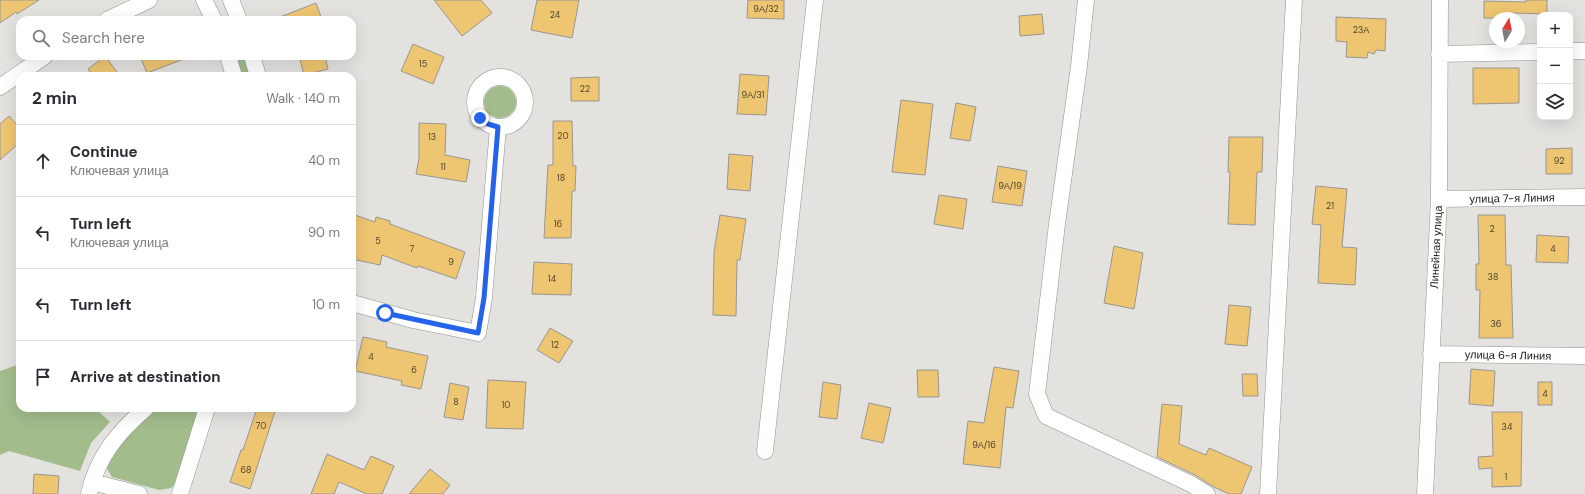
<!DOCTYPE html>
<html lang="en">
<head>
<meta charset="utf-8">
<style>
  body { margin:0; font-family:"DM Sans",sans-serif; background:#f7f7f7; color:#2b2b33 }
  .controls { position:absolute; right:12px; top:12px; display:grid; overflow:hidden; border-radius:8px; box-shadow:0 4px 16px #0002 }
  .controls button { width:36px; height:36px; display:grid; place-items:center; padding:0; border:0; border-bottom:1px solid #e1e1e2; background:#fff; color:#2b2b33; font:20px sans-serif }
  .compass { position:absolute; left:1489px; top:12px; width:36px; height:36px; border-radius:50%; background:#fff; box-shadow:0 4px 16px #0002; rotate:10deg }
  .stop { position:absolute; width:12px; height:12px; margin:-9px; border:3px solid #2563eb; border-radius:50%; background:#fff }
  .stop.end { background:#2563eb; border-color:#fff; box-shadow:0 1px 4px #0008 }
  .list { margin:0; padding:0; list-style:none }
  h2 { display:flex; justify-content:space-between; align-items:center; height:52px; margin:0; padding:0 16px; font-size:17px }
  h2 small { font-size:13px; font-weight:400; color:#7c7c81 }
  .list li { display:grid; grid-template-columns:26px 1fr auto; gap:12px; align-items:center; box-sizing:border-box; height:72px; padding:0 16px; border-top:1px solid #e1e1e2 }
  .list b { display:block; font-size:15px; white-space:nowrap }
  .list p { margin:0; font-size:13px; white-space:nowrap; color:#7c7c81 }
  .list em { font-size:13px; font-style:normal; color:#7c7c81 }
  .icon { flex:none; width:22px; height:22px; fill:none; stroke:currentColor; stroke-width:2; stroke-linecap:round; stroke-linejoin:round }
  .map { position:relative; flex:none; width:1585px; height:494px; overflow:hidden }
  .search { position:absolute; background:#fff; box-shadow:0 4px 16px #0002; left:16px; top:16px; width:340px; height:44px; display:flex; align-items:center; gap:10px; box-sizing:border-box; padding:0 14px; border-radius:12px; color:#7c7c81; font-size:15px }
  .panel { position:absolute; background:#fff; box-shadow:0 4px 16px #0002; left:16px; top:72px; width:340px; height:340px; border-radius:12px }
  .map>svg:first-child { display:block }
</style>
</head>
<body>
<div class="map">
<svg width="1585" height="494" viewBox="0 0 1585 494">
  <rect width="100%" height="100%" fill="#e4e2df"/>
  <path fill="#a2bc8b" d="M 236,56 L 244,56 L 250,76 L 242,76 Z
    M484 102a16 16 0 1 1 32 0a16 16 0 1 1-32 0Z
    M 20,364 L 20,408 L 95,408 L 110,422 L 91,443 L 80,471 L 9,451 L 0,455 L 0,371 Z
    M 157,408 L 199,408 L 175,484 L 171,488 L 159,490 L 112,477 L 107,469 C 109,446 141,422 157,408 Z"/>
  <path fill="#eec672" stroke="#989693" d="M 0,0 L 39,0 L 17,14 L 16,12 L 0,23 Z
    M 434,0 L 481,0 L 492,13 L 462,36 Z
    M 537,0 L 579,0 L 572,38 L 531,30 Z
    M 748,0 L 784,0 L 784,19 L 747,18 Z
    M 1526,0 L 1547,0 L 1547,14 L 1513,13 L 1513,18 L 1484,18 L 1484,1 L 1526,2 Z
    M 316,3 L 322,20 L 275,20 L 275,19 Z
    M 1042,14 L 1044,34 L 1020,36 L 1019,16 Z
    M 1336,17 L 1386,19 L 1385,51 L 1376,50 L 1374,54 L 1368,52 L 1367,58 L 1346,57 L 1347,42 L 1336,41 Z
    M 413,44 L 444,57 L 433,84 L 401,71 Z
    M 105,56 L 120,76 L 93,76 L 88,69 Z
    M 140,56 L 189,56 L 189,57 L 147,73 Z
    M 299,56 L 325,56 L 328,69 L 304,75 Z
    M 1473,68 L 1519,68 L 1519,103 L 1473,104 Z
    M 740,74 L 769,76 L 766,115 L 737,114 Z
    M 599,77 L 599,101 L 571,101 L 571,78 Z
    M 901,100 L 933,104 L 925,175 L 892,172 Z
    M 956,103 L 976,107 L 970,141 L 950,138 Z
    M 9,116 L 20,128 L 20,142 L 0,160 L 0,124 Z
    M 553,121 L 572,121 L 573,166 L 576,166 L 575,191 L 572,191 L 571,238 L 544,238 L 548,165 L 553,165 Z
    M 419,123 L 446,124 L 445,155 L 470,160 L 466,182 L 416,174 L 419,158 Z
    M 1229,137 L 1263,137 L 1262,172 L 1257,172 L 1255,225 L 1228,224 L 1230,172 L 1228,172 Z
    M 1572,148 L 1572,174 L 1546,174 L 1546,149 Z
    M 729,154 L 753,156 L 750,191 L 727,189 Z
    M 998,166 L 1027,171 L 1022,206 L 992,202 Z
    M 1316,186 L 1347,189 L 1342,247 L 1357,248 L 1355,285 L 1318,283 L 1321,225 L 1312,224 Z
    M 939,195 L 967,199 L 963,229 L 934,224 Z
    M 352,214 L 375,222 L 376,217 L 390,221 L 390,224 L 465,252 L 456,279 L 418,266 L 417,268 L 382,255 L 380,265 L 352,259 Z
    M 720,215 L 746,219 L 740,260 L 737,260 L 736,316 L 713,315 L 714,252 Z
    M 1478,215 L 1505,215 L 1506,265 L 1511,265 L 1513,338 L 1479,338 L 1480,290 L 1476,290 L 1476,264 L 1479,264 Z
    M 1537,235 L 1569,237 L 1568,263 L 1536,262 Z
    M 1114,246 L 1143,253 L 1134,309 L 1104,303 Z
    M 534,262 L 572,264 L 571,295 L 532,294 Z
    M 1229,305 L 1251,307 L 1247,346 L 1225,344 Z
    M 550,328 L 573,341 L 559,363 L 537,350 Z
    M 363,337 L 387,342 L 386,347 L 428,356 L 421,389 L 401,385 L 402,381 L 355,371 Z
    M 994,367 L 1019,371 L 1013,408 L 1006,407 L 1000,468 L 963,464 L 968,421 L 984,423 Z
    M 1471,369 L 1495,371 L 1493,406 L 1469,404 Z
    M 917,370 L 938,370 L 939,397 L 918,397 Z
    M 1242,374 L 1257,374 L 1258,396 L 1243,396 Z
    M 488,380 L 526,382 L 523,429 L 486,428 Z
    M 823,382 L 841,385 L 837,419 L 819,417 Z
    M 1538,382 L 1552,382 L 1552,405 L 1538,405 Z
    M 450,383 L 469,387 L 463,420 L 444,417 Z
    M 869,403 L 891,408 L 883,443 L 861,438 Z
    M 1162,404 L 1182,406 L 1179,444 L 1206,455 L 1209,448 L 1252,467 L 1241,494 L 1229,494 L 1214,487 L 1195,475 L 1157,457 Z
    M 257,408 L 276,408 L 250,489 L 230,482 L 241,450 L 243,450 Z
    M 1492,412 L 1522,412 L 1521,486 L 1492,487 L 1492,468 L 1479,469 L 1478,457 L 1493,456 Z
    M 327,454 L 364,470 L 371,456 L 394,466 L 382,494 L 367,494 L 339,482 L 334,494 L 311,494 Z
    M 430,469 L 450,485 L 443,494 L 409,494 Z
    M 34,474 L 59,476 L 58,494 L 33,494 Z"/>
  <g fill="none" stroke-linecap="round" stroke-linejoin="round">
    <g stroke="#93928f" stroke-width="17">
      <path id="minor" d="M 204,0 L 214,20
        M 231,0 L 239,20
        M 1086,0 L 1079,66 L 1057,224 L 1037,394 L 1046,416 L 1191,484 L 1207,494
        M 107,20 L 149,0
        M 1570,51 L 1585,51
        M 1439,54 L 1540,52
        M 228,56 L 234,76
        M 252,56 L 258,76
        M475 102a25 25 0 1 1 50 0a25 25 0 1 1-50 0Z
        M 0,87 L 45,56
        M 1439,199 L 1585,197
        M 352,303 L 413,320 L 478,333 L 484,298 L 498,127
        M 1431,354 L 1585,356
        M 765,451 L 815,0
        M 92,482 L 139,494
        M 89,494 C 97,457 118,432 146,408
        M 180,494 L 207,408
        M 1268,494 L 1294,0
        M 1425,494 L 1439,199 L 1440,0"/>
    </g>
    <use href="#minor" stroke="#fff" stroke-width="16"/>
  </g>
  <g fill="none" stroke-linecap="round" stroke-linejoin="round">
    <path stroke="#2563eb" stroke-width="5" d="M 385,313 L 478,333 L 484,298 L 498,127 L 488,124 L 480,118"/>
  </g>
  <g text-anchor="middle" stroke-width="3" stroke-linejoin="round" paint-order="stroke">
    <g font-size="9" fill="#4e442e">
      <text x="766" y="12">9А/32</text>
      <text x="555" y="18">24</text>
      <text x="1361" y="33">23А</text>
      <text x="423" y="67">15</text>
      <text x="585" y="92">22</text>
      <text x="753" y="98">9А/31</text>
      <text x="563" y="139">20</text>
      <text x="432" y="140">13</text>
      <text x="1559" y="164">92</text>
      <text x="443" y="170">11</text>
      <text x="561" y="181">18</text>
      <text x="1010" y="189">9А/19</text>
      <text x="1330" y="209">21</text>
      <text x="558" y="227">16</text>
      <text x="1492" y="232">2</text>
      <text x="378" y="244">5</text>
      <text x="412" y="252">7</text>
      <text x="1553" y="252">4</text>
      <text x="451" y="265">9</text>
      <text x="1493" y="280">38</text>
      <text x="552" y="282">14</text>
      <text x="1496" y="327">36</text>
      <text x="555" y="348">12</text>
      <text x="371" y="360">4</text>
      <text x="414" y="373">6</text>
      <text x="1545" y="397">4</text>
      <text x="456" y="405">8</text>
      <text x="506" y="408">10</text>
      <text x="261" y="429">70</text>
      <text x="1507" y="430">34</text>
      <text x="984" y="448">9А/16</text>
      <text x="246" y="473">68</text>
      <text x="1506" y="480">1</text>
    </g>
    <g font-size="11" fill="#181817" stroke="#fff">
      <text transform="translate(1512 198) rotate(-1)" y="4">улица 7-я Линия</text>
      <text transform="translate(1436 247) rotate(-87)" y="4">Линейная улица</text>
      <text transform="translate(1508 355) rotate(1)" y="4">улица 6-я Линия</text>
    </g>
  </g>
</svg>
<div class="controls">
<button>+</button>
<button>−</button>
<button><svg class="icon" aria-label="layers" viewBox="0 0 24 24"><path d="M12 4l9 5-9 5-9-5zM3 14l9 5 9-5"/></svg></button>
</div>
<svg class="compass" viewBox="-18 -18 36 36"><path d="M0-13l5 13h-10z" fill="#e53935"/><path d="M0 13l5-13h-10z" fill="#7c7c81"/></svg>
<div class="stop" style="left:385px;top:313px"></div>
<div class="stop end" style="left:480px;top:118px"></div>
<div class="search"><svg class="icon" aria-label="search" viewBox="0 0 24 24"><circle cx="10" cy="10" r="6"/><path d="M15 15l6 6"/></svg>Search here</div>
<section class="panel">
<h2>2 min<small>Walk · 140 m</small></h2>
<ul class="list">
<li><svg class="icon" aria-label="ahead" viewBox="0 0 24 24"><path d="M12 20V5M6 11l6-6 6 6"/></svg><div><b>Continue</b><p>Ключевая улица</p></div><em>40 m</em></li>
<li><svg class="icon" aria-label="left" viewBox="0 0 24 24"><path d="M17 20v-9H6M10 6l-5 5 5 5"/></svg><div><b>Turn left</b><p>Ключевая улица</p></div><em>90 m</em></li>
<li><svg class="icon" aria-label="left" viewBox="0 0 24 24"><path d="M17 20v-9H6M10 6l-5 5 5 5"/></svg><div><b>Turn left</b></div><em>10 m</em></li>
<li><svg class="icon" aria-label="arrive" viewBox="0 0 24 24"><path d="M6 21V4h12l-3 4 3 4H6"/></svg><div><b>Arrive at destination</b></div></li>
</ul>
</section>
</div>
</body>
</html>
